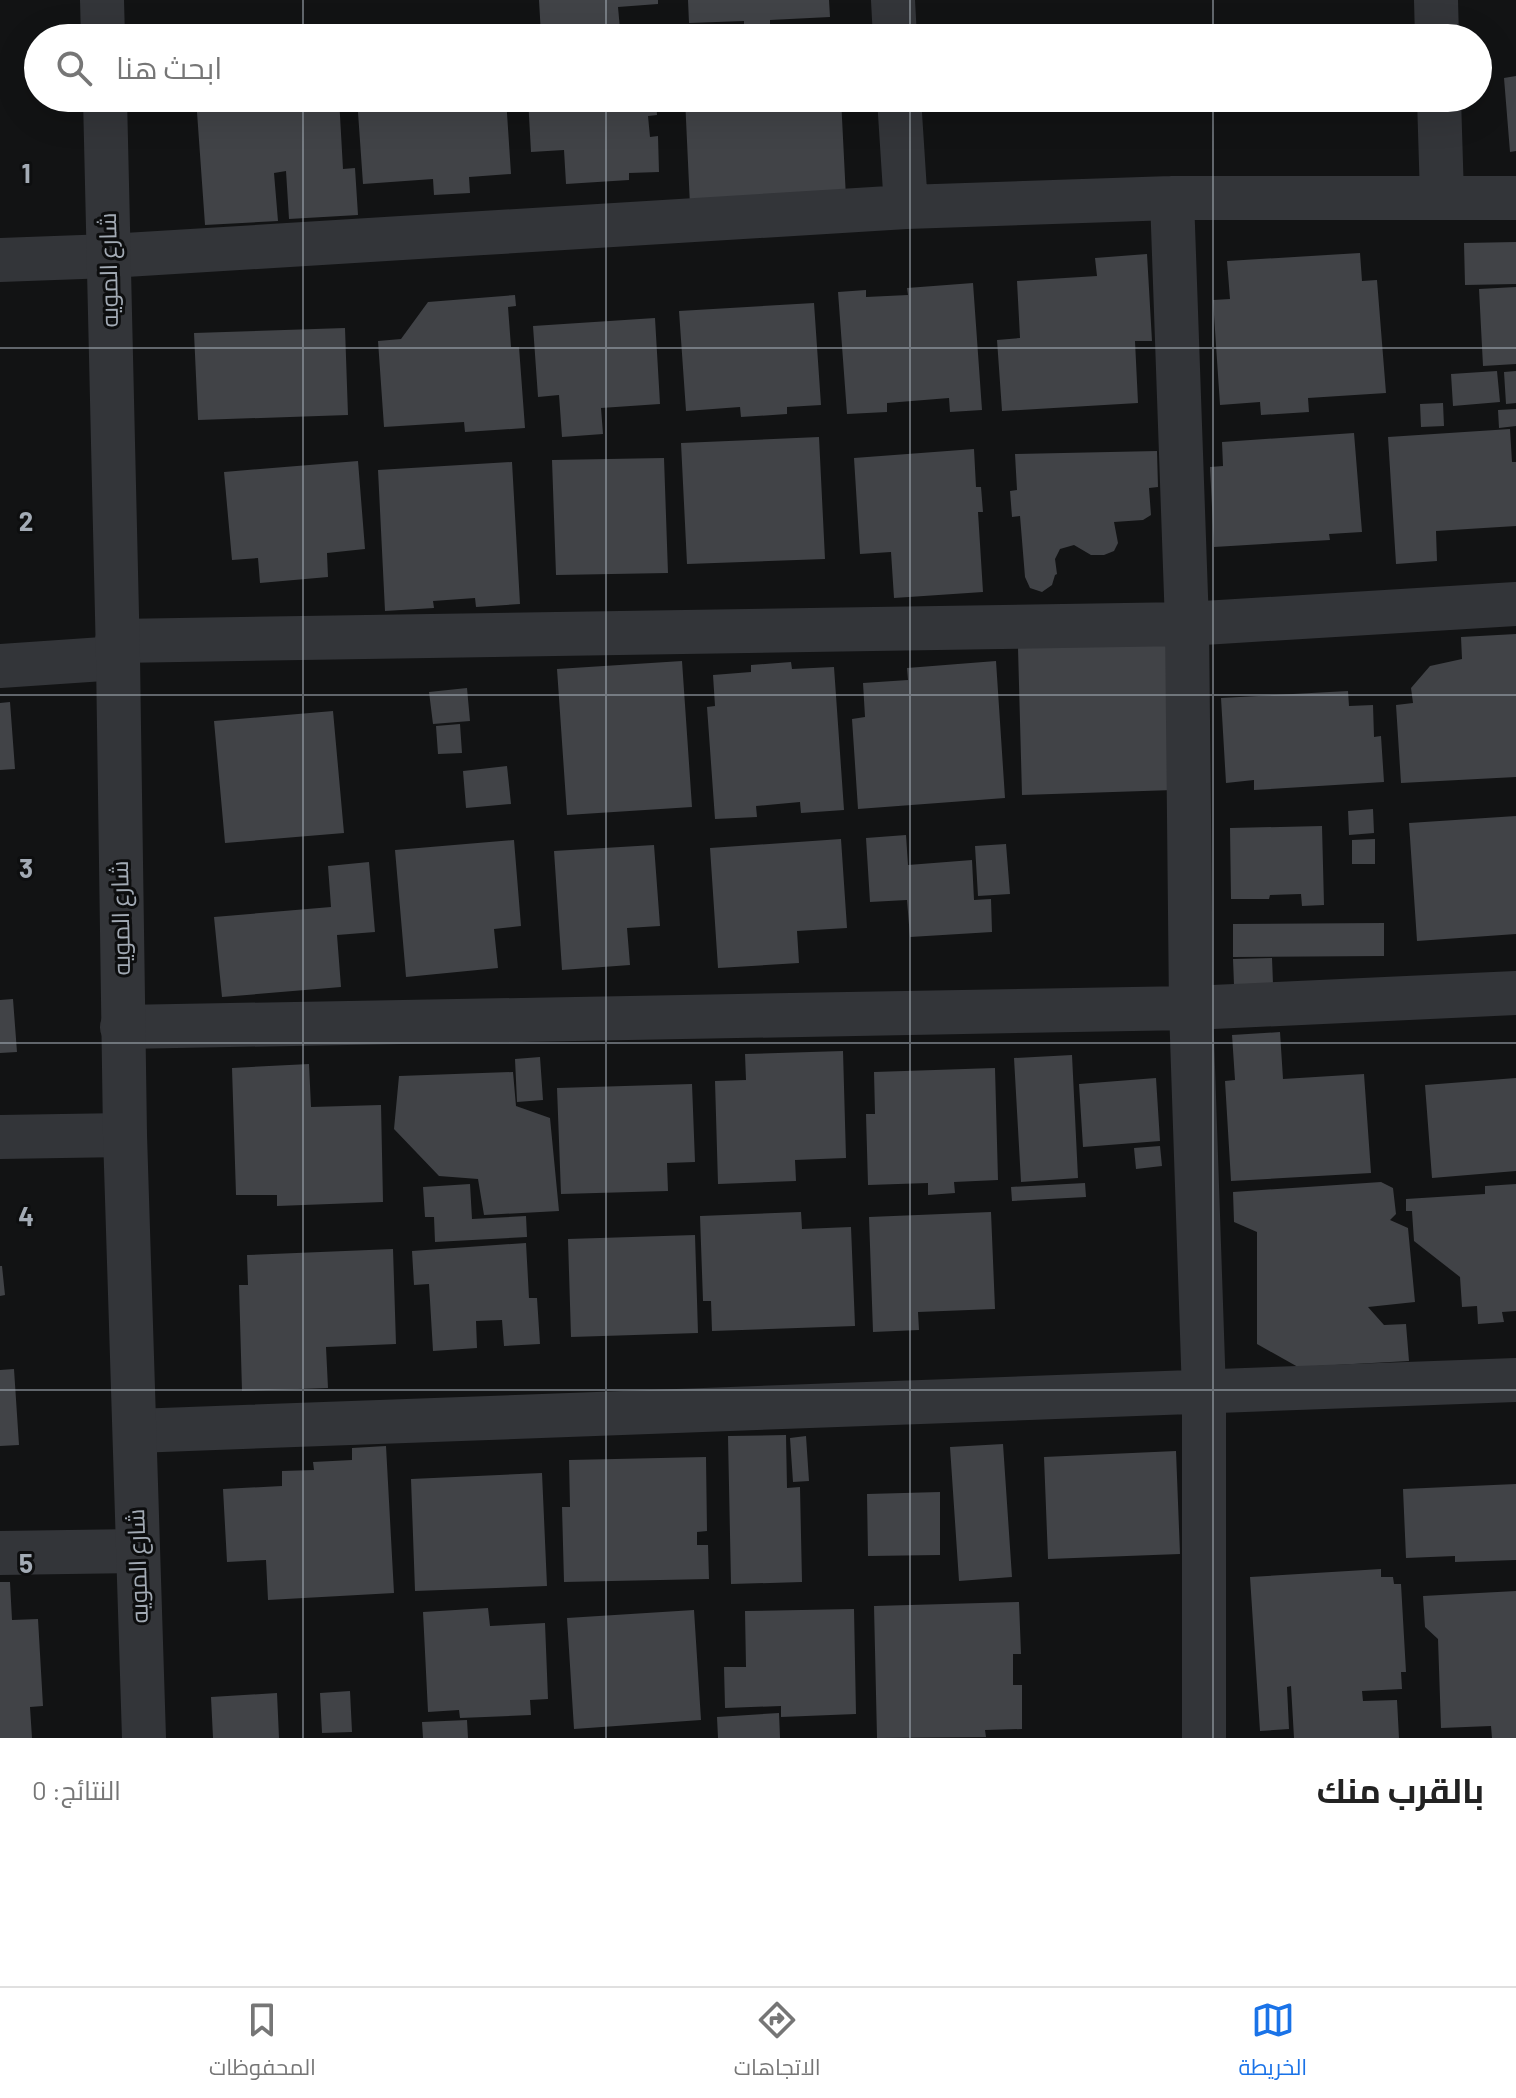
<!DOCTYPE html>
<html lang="ar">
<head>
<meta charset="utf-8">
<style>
  body { margin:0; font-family:Barlow,Cairo,sans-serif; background:#f6f6f6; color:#222; direction:rtl }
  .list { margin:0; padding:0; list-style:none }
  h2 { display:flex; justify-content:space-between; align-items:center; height:104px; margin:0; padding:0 32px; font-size:34px }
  h2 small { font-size:26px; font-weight:400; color:#767676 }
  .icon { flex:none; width:44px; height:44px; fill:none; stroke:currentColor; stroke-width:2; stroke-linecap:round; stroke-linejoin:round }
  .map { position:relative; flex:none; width:1516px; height:1738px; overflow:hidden; direction:ltr }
  .search { position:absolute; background:#fff; box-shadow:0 8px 32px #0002; left:24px; right:24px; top:24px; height:88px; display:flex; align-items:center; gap:20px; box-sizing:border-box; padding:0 28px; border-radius:44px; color:#767676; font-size:30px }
  .sheet { height:248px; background:#fff }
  nav { display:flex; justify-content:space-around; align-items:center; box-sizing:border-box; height:112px; border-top:2px solid #e0e0e0; background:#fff; font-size:22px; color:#767676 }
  nav a { display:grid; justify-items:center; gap:4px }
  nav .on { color:#1a73e8 }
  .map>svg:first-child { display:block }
</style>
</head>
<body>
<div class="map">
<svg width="1516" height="1738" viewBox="0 0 1516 1738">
  <rect width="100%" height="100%" fill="#121314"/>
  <path fill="#414347" d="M 539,0 L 658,0 L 658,4 L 618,7 L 620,29 L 541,35 Z
    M 688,0 L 829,0 L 830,17 L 770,20 L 770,30 L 744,31 L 744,21 L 689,23 Z
    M 704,28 L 704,38 L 667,38 L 666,29 Z
    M 1516,76 L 1516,151 L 1510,152 L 1504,78 Z
    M 196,98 L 339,98 L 343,169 L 355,168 L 358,215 L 289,219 L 286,171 L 274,173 L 278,221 L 205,225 Z
    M 357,98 L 506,98 L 511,174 L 469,177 L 470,193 L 434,195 L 433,179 L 363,184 Z
    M 528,98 L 656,98 L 657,115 L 648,116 L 650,137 L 658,136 L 659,172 L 629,173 L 629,180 L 566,184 L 564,150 L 531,152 Z
    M 685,98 L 841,98 L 846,198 L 690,206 Z
    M 1516,242 L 1516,284 L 1465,285 L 1464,243 Z
    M 1360,253 L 1362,281 L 1377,280 L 1386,393 L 1308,398 L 1309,412 L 1261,415 L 1260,402 L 1220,405 L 1213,300 L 1230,299 L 1227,261 Z
    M 1147,254 L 1152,341 L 1135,341 L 1138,403 L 1002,411 L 997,340 L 1020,338 L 1017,281 L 1097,276 L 1095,258 Z
    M 973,283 L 982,410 L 950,412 L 949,398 L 887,403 L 887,412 L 847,414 L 838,292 L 866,290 L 866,297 L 908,295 L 907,288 Z
    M 1516,287 L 1516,364 L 1483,366 L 1479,289 Z
    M 515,295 L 516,306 L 508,307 L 511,347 L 519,347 L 525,428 L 465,432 L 464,422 L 384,427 L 378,341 L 401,339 L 428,302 Z
    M 814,303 L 821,405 L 787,407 L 787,414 L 741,417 L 740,407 L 686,411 L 679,311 Z
    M 655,318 L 660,404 L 601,408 L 603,434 L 562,437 L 559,395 L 538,397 L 533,326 Z
    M 345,328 L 348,415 L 198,420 L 194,333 Z
    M 1497,371 L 1500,402 L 1453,406 L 1451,374 Z
    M 1516,371 L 1516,403 L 1506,404 L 1504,372 Z
    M 1443,403 L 1444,426 L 1421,427 L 1420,404 Z
    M 1516,409 L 1516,426 L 1499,428 L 1498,410 Z
    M 1510,429 L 1512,462 L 1516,462 L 1516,526 L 1436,531 L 1437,561 L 1396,564 L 1388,437 Z
    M 1354,433 L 1362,532 L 1329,534 L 1330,540 L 1214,547 L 1210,467 L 1223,466 L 1222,442 Z
    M 819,437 L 825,559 L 687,564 L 681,443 Z
    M 974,449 L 976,487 L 981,487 L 983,512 L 978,512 L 983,592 L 894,598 L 891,552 L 860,554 L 854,458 Z
    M 1157,451 L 1158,487 L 1149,488 L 1151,515 L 1143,520 L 1114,522 L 1118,543 L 1114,551 L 1104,555 L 1091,555 L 1074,545 L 1060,549 L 1055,559 L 1057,574 L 1055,575 L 1052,585 L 1042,592 L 1030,588 L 1025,577 L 1020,516 L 1012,517 L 1010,491 L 1017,490 L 1015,454 Z
    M 664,458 L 668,573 L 556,575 L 552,460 Z
    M 358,461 L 365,549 L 327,553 L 328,577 L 260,583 L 258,558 L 232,560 L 224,472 Z
    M 512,462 L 520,604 L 476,607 L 475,598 L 433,601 L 434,608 L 385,611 L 378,470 Z
    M 1516,634 L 1516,777 L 1401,783 L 1396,705 L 1413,703 L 1411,688 L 1430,666 L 1462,659 L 1461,637 Z
    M 1169,644 L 1174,790 L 1022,795 L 1018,648 Z
    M 682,661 L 692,807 L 567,815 L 557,669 Z
    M 996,661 L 1005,798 L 858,809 L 852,719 L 865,717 L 863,683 L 908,680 L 907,668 Z
    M 791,662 L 792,669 L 834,667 L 844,810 L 801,813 L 800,802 L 756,806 L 757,817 L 715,819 L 707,707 L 715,706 L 713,675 L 751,672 L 751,665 Z
    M 467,688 L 470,721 L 433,724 L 429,692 Z
    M 1348,691 L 1349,706 L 1373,705 L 1374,737 L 1381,736 L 1384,782 L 1254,790 L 1254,780 L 1226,783 L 1221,698 Z
    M 10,702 L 15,769 L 0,770 L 0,703 Z
    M 333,711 L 344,833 L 225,843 L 214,721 Z
    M 460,724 L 462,753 L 438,754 L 436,726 Z
    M 507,766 L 511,804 L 466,808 L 463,771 Z
    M 1373,809 L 1374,833 L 1349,835 L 1348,811 Z
    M 1516,816 L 1516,934 L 1417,941 L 1409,823 Z
    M 1322,826 L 1324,905 L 1302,906 L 1301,894 L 1270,895 L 1269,899 L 1231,899 L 1230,828 Z
    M 906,835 L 908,865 L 972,860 L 974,900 L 991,899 L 992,932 L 910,937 L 907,900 L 870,902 L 866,838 Z
    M 841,839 L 847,928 L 797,931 L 799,963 L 718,968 L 710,848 Z
    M 1375,839 L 1375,864 L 1352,864 L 1352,840 Z
    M 514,840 L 521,926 L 494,929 L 498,968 L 406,977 L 395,850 Z
    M 1006,844 L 1010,894 L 978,896 L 975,846 Z
    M 654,845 L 660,926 L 627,928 L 630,965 L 562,970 L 554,851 Z
    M 369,862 L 375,932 L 337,935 L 341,987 L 222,997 L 214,917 L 331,907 L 328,866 Z
    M 1384,923 L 1384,956 L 1233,957 L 1233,924 Z
    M 1272,958 L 1273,984 L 1234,985 L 1233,959 Z
    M 13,999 L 17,1052 L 0,1053 L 0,1000 Z
    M 1280,1032 L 1283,1079 L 1364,1074 L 1371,1173 L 1231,1181 L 1225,1081 L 1235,1080 L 1232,1035 Z
    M 843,1051 L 846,1158 L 795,1160 L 796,1181 L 718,1184 L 715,1081 L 746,1080 L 745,1054 Z
    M 1072,1055 L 1078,1178 L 1021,1182 L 1014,1058 Z
    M 540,1057 L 543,1100 L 517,1102 L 515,1059 Z
    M 309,1064 L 311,1107 L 381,1105 L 383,1202 L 277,1206 L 277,1195 L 236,1195 L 232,1068 Z
    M 995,1068 L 998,1180 L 954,1182 L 955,1193 L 928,1195 L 928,1183 L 868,1185 L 866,1114 L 875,1114 L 874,1072 Z
    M 513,1072 L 516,1106 L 550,1118 L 559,1211 L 484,1215 L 478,1179 L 439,1176 L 394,1129 L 399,1076 Z
    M 1156,1078 L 1160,1141 L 1083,1147 L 1079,1084 Z
    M 1516,1078 L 1516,1171 L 1432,1178 L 1425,1085 Z
    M 692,1084 L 695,1162 L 667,1163 L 668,1191 L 561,1194 L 557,1088 Z
    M 1160,1146 L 1162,1166 L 1136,1169 L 1134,1148 Z
    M 1381,1182 L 1393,1188 L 1396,1214 L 1390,1220 L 1408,1228 L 1415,1302 L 1368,1307 L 1384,1325 L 1406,1324 L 1409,1361 L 1298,1367 L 1257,1344 L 1257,1232 L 1234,1222 L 1233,1192 Z
    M 1085,1183 L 1086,1197 L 1012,1201 L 1011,1187 Z
    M 470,1184 L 472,1219 L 526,1216 L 527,1237 L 435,1242 L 434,1217 L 425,1217 L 423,1187 Z
    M 1516,1184 L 1516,1311 L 1502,1312 L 1504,1322 L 1478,1324 L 1477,1306 L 1462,1307 L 1460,1277 L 1414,1241 L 1412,1211 L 1406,1211 L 1406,1199 L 1485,1194 L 1485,1186 Z
    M 801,1212 L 802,1229 L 851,1227 L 855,1326 L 712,1331 L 711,1301 L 703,1301 L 700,1216 Z
    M 991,1212 L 995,1309 L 918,1312 L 919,1330 L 873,1332 L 869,1217 Z
    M 695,1235 L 698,1333 L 571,1337 L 568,1239 Z
    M 526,1243 L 529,1298 L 537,1298 L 540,1344 L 504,1346 L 502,1320 L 476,1321 L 477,1348 L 433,1351 L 429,1284 L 414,1285 L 412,1251 Z
    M 393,1249 L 396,1344 L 326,1347 L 328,1388 L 242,1391 L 239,1285 L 248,1285 L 247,1255 Z
    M 0,1266 L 2,1266 L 5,1295 L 0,1296 Z
    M 14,1369 L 19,1445 L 0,1446 L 0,1370 Z
    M 786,1435 L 787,1488 L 800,1487 L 802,1582 L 731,1584 L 728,1436 Z
    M 806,1436 L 809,1481 L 793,1482 L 790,1438 Z
    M 1003,1444 L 1012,1577 L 959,1581 L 950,1447 Z
    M 386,1446 L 394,1593 L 268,1600 L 266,1560 L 227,1562 L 223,1489 L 282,1486 L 282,1471 L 314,1470 L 313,1462 L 352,1460 L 352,1448 Z
    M 1176,1451 L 1180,1554 L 1048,1559 L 1044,1457 Z
    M 706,1457 L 707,1531 L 697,1532 L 697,1545 L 708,1545 L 709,1579 L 564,1582 L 562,1507 L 570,1507 L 569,1460 Z
    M 542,1473 L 547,1586 L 415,1591 L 411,1479 Z
    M 1516,1484 L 1516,1560 L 1455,1562 L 1455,1556 L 1406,1558 L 1403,1489 Z
    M 940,1492 L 940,1555 L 868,1556 L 867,1494 Z
    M 1381,1569 L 1381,1577 L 1393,1577 L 1394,1584 L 1401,1584 L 1406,1672 L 1401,1672 L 1402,1689 L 1362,1691 L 1363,1701 L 1397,1700 L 1399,1738 L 1294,1738 L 1291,1686 L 1287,1687 L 1289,1729 L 1260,1731 L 1250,1577 Z
    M 0,1582 L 10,1582 L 12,1620 L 38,1619 L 43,1706 L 30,1707 L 32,1738 L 0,1738 Z
    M 1516,1591 L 1516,1738 L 1492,1738 L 1491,1726 L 1441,1728 L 1438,1639 L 1425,1627 L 1423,1596 Z
    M 1019,1602 L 1021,1654 L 1013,1654 L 1013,1685 L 1022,1685 L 1022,1729 L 985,1730 L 986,1737 L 877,1738 L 874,1606 Z
    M 488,1608 L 490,1626 L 545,1623 L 548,1699 L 530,1700 L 531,1715 L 460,1718 L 459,1710 L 428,1712 L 423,1612 Z
    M 854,1609 L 856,1714 L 781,1717 L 781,1706 L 725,1708 L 724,1667 L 746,1667 L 745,1611 Z
    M 694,1610 L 701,1720 L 574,1729 L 567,1618 Z
    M 350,1691 L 352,1732 L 322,1733 L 320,1693 Z
    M 277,1693 L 279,1738 L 213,1738 L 211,1697 Z
    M 779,1713 L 780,1738 L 718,1738 L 717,1717 Z
    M 467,1720 L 468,1738 L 423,1738 L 422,1722 Z"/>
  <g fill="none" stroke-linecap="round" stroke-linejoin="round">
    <path stroke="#333539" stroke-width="44" d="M 893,0 L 895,38
      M 1436,0 L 1437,38
      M 899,98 L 906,207
      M 1439,98 L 1442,197
      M 1172,198 L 1187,624 L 1191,1008 L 1204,1393 L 1204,1738
      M 0,260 L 109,256 L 906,207 L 1172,198 L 1516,198
      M 117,641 L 1187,624 L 1516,604
      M 0,666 L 118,658
      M 122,1027 L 1191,1008 L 1516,993
      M 0,1137 L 125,1135
      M 135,1431 L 1516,1380
      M 0,1553 L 137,1551"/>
    <path stroke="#333539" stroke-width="44" d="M 102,0 L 103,38
      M 105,98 L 118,658 L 125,1135 L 144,1738"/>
  </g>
  <path fill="none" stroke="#a3abb5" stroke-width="2" stroke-opacity="0.55" d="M 303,0 L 303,38M 606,0 L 606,38M 910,0 L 910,38M 1213,0 L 1213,38M 303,98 L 303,1738M 606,98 L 606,1738M 910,98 L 910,1738M 1213,98 L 1213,1738M 0,348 L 1516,348M 0,695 L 1516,695M 0,1043 L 1516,1043M 0,1390 L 1516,1390"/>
  <g text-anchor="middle" stroke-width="6" stroke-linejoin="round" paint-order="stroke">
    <g font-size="24" fill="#a3abb5" stroke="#0d0e0f">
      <text transform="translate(109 270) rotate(-91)" y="8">شارع المويه</text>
      <text transform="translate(121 918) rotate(-91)" y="8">شارع المويه</text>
      <text transform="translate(138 1566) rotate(-92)" y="8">شارع المويه</text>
    </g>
  </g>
  <g font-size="26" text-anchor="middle" font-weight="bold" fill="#a3abb5" stroke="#0d0e0f" stroke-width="6" stroke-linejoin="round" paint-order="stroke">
    <text x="26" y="183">1</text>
    <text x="26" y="531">2</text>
    <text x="26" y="878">3</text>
    <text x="26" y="1226">4</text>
    <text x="26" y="1573">5</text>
  </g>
</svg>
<div class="search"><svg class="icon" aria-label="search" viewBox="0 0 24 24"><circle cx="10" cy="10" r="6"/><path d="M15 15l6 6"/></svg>ابحث هنا</div>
</div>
<section class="sheet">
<h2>بالقرب منك<small>النتائج: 0</small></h2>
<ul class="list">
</ul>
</section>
<nav>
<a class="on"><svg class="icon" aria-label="map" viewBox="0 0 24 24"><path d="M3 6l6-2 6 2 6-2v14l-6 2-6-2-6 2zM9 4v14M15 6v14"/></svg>الخريطة</a>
<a><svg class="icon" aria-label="directions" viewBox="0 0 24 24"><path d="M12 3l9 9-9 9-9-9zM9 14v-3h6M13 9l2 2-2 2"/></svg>الاتجاهات</a>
<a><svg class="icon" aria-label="saved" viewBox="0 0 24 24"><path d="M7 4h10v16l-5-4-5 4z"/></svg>المحفوظات</a>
</nav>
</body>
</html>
